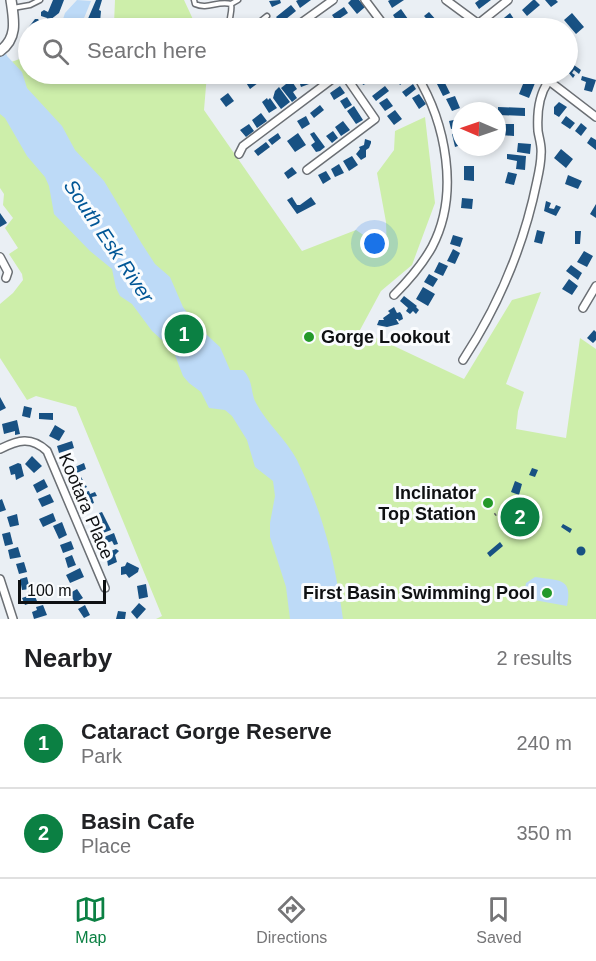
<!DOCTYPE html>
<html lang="en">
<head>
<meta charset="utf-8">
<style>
  body { margin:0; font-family:Helvetica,sans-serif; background:#f2f2f2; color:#202124 }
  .compass { position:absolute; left:452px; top:102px; width:54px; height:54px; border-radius:50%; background:#fff; box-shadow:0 3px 9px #0003; rotate:272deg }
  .scale { position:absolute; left:18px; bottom:15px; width:88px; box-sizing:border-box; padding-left:6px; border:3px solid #0e1012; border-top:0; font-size:16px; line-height:21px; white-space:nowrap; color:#0e1012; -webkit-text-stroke:4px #fafcfe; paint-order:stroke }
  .you { position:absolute; left:375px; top:244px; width:21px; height:21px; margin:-15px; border:4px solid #fff; border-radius:50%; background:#1a73e8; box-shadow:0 0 0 9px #1a73e833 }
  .badge { display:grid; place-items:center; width:39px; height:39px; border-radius:50%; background:#0b8043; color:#fff; font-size:20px; font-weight:700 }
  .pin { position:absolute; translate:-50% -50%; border:3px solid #fff; box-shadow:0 2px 6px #0006 }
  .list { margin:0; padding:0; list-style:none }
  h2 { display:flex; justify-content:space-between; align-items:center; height:78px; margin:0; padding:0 24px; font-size:26px }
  h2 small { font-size:20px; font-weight:400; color:#757577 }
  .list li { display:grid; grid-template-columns:39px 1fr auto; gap:18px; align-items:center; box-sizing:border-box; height:90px; padding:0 24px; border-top:2px solid #e0e0e0 }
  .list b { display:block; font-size:22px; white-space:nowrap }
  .list p { margin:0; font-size:20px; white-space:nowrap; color:#757577 }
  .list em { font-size:20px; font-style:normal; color:#757577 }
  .icon { flex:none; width:33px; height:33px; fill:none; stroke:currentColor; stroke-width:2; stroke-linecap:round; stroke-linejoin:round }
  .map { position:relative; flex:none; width:596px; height:619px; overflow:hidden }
  .search { position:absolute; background:#fff; box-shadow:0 3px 9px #0003; left:18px; right:18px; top:18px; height:66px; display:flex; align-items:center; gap:15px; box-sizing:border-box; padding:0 21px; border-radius:33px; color:#757577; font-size:22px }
  .sheet { height:258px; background:#fff }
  nav { display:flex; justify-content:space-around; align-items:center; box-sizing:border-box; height:84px; border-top:2px solid #e0e0e0; background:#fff; font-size:16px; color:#757577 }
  nav a { display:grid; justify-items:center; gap:3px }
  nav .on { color:#0b8043 }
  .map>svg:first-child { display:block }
</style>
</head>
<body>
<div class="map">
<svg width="596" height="619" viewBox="0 0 596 619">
  <rect width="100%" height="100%" fill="#eaeff4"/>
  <path fill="#cdeeaa" d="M 115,0 L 184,0 L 197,28 L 111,28 L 114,24 Z
    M 28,56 L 28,74 L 207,74 L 204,110 L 302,251 L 356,230 L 387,251 L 386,222 L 377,173 L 394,150 L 395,131 L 425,117 L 435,203 L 412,265 L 381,291 L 360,330 L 464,379 L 512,300 L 541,292 L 506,384 L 524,392 L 518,411 L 516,429 L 566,438 L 580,338 L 596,349 L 596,619 L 156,619 L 162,616 L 76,407 L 36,396 L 27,400 L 0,358 L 0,304 L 13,293 L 23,280 L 22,274 L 9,254 L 18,248 L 5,228 L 13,218 L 3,205 L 4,194 L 0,188 L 0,66 Z"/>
  <path fill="#bddaf7" d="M 77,0 L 91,1 L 80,28 L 60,28 L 65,13 Z
    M 0,44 L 4,48 L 7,56 L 22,72 L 27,88 L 62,126 L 75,150 L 104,181 L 142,244 L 155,264 L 170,277 L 183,307 L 196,325 L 220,347 L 230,370 L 243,370 C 254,382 250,391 256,403 C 267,424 286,439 297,460 C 323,513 335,561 343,619 L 290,619 L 286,587 L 270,537 L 270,523 L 275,496 L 273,481 L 255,467 L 247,440 L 232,416 L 225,410 L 209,408 L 201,392 L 189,383 L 183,376 L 173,350 L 152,331 L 132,304 L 120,296 L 116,288 L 112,269 L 90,251 L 54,214 L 49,186 L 45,177 L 27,156 L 5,118 L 0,114 Z
    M 535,577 C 559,581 573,577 567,606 L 523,598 L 526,583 Z"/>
  <path fill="#185183" d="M 53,0 L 64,0 L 59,13 L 50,20 L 49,28 L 45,28 L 47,18 L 41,16 L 41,12 L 44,10 L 48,12 Z
    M 96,0 L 102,0 L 99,10 L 101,11 L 100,22 L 95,20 L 92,28 L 84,28 Z
    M 280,0 L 281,3 L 272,7 L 269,1 Z
    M 298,0 L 311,0 L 300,8 L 296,1 Z
    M 351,0 L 359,0 L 365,7 L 357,14 L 348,3 Z
    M 390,0 L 404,0 L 392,8 L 388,1 Z
    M 479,0 L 491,0 L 479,9 L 475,3 Z
    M 533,0 L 535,0 L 540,5 L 527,16 L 522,10 Z
    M 545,0 L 556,0 L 558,2 L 551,7 Z
    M 291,5 L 296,11 L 281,23 L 276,17 Z
    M 344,7 L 348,13 L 336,21 L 332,15 Z
    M 401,9 L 408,19 L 399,25 L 393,15 Z
    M 429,12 L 438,22 L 433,26 L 424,16 Z
    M 510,13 L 514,19 L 504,28 L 499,22 Z
    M 572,13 L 584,27 L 576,34 L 564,20 Z
    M 321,18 L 329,28 L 317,28 L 313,24 Z
    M 35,19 L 38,19 L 44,28 L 28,28 Z
    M 371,22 L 376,28 L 367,28 L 365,26 Z
    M 568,51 L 574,60 L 568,65 Z
    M 574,65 L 581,70 L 579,74 L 574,70 L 572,73 L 575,75 L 573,78 L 568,72 L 568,68 L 569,66 L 572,68 Z
    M 262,74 L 275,74 L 267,80 Z
    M 359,74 L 367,74 L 370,82 L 363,85 Z
    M 401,74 L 406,74 L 409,78 L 400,85 L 395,78 Z
    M 425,74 L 436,74 L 438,77 L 428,81 Z
    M 253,76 L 258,83 L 250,89 L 245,81 Z
    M 306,76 L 309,84 L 301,87 L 298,78 Z
    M 582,76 L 596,80 L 592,92 L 584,90 L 586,82 L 581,80 Z
    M 443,79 L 450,93 L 443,96 L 436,82 Z
    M 525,79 L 535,83 L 529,98 L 519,94 Z
    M 291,80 L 297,89 L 293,92 L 297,98 L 292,102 L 281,88 Z
    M 413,84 L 416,89 L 406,97 L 402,92 Z
    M 340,86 L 345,93 L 334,100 L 330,93 Z
    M 385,86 L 389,91 L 376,101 L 372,96 Z
    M 279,87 L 290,102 L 281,109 L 273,98 L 275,91 Z
    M 228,93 L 234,101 L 226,107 L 220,99 Z
    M 419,94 L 426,104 L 419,109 L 412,98 Z
    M 455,96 L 460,108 L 452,111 L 446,99 Z
    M 347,97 L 352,105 L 345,109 L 340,101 Z
    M 267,98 L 268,100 L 270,98 L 277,108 L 269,113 L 262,102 Z
    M 387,98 L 393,106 L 385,111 L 379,103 Z
    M 559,102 L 567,107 L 559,117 L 554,114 L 554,107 Z
    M 320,105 L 324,110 L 314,118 L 310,113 Z
    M 354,106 L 363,120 L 356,124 L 347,111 Z
    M 498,107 L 525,108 L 525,116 L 498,115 Z
    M 395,110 L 402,119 L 394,125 L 387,116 Z
    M 261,113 L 267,121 L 257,128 L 252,120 Z
    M 306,116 L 310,124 L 302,129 L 297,121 Z
    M 566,116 L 575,123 L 570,129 L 561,123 Z
    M 458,119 L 460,127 L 451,129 L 449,121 Z
    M 343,121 L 350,130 L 341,136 L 335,127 Z
    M 581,123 L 587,128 L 581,136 L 575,131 Z
    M 249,124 L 254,131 L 246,137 L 240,130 Z
    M 501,124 L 514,124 L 514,136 L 501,135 Z
    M 333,131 L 338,138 L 332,143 L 326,136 Z
    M 314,132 L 325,147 L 320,151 L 316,152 L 311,145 L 315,142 L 310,134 Z
    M 461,132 L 461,145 L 455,147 L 452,134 Z
    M 278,133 L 281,138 L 272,145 L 268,140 Z
    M 298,133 L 306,145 L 295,152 L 287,141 Z
    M 591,137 L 596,140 L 596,150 L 587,143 Z
    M 365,139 L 371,141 L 371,143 L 369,148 L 366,150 L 366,157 L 361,160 L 356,154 L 360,149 L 359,147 L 364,145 Z
    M 266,142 L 270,147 L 258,156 L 254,151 Z
    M 518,143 L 531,144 L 530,154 L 517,152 Z
    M 561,149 L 573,159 L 566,168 L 554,158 Z
    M 507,154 L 526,156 L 525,170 L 516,169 L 517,161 L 507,159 Z
    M 352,156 L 358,165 L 349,171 L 343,161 Z
    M 339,164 L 344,173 L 335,177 L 331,169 Z
    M 464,166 L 474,166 L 474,181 L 464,180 Z
    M 292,167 L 297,173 L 288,179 L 284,173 Z
    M 326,171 L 331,179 L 323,184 L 318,175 Z
    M 508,172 L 517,174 L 514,185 L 505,183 Z
    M 568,175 L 582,181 L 578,189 L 565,184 Z
    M 292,197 L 297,205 L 300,205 L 311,197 L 316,204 L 297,214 L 287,200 Z
    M 462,198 L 473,199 L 472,209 L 461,208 Z
    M 546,201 L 551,203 L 549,208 L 554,209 L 556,205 L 561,207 L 556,216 L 544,211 Z
    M 596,204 L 596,218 L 590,214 Z
    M 0,213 L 7,223 L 0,227 Z
    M 537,230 L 545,232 L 542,244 L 534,242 Z
    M 575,231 L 581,231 L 580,244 L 575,244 Z
    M 453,235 L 463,238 L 460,247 L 450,244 Z
    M 453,249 L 460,253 L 455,264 L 447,261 Z
    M 584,251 L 593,256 L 587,267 L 577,262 Z
    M 439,262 L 448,266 L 443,276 L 434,272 Z
    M 571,265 L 582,273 L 578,280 L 566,271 Z
    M 429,274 L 438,279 L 433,287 L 424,282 Z
    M 569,279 L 578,286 L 572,295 L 562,289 Z
    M 423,287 L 435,294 L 428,306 L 416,299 Z
    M 404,296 L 417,306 L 416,307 L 419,310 L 416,314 L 413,311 L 410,314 L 406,311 L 408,308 L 400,301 Z
    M 394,307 L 397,313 L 400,312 L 402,315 L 403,319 L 399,321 L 398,319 L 396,319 L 399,324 L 387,327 L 377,325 L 379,320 L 384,320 L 383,318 L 390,313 L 388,311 Z
    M 594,330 L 596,332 L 596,340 L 593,343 L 587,338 Z
    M 0,397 L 6,408 L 0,411 Z
    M 24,406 L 32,408 L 30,418 L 22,416 Z
    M 39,413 L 53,413 L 53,420 L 39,419 Z
    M 17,420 L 20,434 L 15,435 L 15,431 L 4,434 L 2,424 Z
    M 55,425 L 65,431 L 59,441 L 49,436 Z
    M 72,441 L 74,448 L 59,453 L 57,446 Z
    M 32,456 L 42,466 L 34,473 L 25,464 Z
    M 18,463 L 21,464 L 24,476 L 16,480 L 15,474 L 11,475 L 9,467 Z
    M 84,463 L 86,469 L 72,475 L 70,469 Z
    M 532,468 L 538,470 L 535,477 L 529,475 Z
    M 81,477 L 87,487 L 74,493 L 72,489 L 77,486 L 75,482 Z
    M 44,479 L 48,487 L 37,493 L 33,485 Z
    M 515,481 L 522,484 L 519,495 L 511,492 Z
    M 89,491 L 90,494 L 95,492 L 97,496 L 92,497 L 94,503 L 84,507 L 82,493 Z
    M 50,494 L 54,502 L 42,507 L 38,499 Z
    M 2,499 L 6,510 L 0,512 L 0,500 Z
    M 487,500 L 492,500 L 488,506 L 483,507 Z
    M 527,511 L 529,522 L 519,524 L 514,527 L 508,520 Z
    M 102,512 L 111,530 L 98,535 L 96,530 L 101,527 L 96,514 Z
    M 53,513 L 56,521 L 43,527 L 39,519 Z
    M 17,514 L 19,525 L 10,527 L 7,517 Z
    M 62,522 L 67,535 L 59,539 L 53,526 Z
    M 563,524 L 572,529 L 570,533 L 561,527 Z
    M 10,532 L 13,544 L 5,546 L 2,534 Z
    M 114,533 L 118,544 L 114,545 L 112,541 L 102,545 L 99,539 Z
    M 71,541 L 74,549 L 63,553 L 60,545 Z
    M 500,542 L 503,546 L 490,557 L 487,553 Z
    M576.5 551a4.5 4.5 0 1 1 9 0a4.5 4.5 0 1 1-9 0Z
    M 18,547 L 21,557 L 10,559 L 8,550 Z
    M 116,549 L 119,551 L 115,555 L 117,562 L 108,566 L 106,553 Z
    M 72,555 L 76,565 L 68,568 L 65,558 Z
    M 24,562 L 27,572 L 19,574 L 16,564 Z
    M 127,562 L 139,568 L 138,572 L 129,578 L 126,574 L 121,575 L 121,567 L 125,566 Z
    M 80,568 L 84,577 L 70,583 L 66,575 Z
    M 27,577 L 30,589 L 22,590 L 20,579 Z
    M 146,584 L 148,597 L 139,599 L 137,586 Z
    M 77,589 L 83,598 L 75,603 L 70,593 Z
    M 34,594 L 37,601 L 25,605 L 22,598 Z
    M 139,603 L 146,609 L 137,619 L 131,612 Z
    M 43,605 L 47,615 L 34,619 L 32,612 L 37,610 L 36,607 Z
    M 85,605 L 90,615 L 84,618 L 78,609 Z
    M 118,611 L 126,612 L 125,619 L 116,619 Z"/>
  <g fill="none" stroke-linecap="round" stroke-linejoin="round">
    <g stroke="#6b6f74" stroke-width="7">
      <path id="lane" d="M 194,0 L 195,4 C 208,10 218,0 231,4 C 233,13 227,20 231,28
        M 231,4 L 238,0
        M 13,8 L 30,5 L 40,0
        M 252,28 L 267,16"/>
    </g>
    <g stroke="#6b6f74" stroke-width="10">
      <path id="street" d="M 365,0 L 386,28
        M 446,0 L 484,28
        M 478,24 L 508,0
        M 294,28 L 333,0
        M 540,74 L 596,117
        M 223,78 L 231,74
        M 239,154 L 243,146 L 339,74
        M 307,170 L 375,119 L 344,74
        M 0,257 L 8,272 L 6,278
        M 394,295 C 409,280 422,265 432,247 C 460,194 446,123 416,74
        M 583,308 L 596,286
        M 463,360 C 499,305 524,245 537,181 C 539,172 541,163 541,154 C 542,146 539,138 538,131 C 537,115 539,95 548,82
        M 0,449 C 18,440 31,436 47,451 L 105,588
        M 0,579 L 13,619"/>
    </g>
    <g stroke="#6b6f74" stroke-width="12">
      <path id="secondary" d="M 0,51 C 18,38 14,20 11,0"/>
    </g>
    <use href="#lane" stroke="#fff" stroke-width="4"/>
    <use href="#street" stroke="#fff" stroke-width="7"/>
    <use href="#secondary" stroke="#fff" stroke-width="9"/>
    <path stroke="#616468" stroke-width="1.5" stroke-dasharray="3 6" stroke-linecap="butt" d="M 489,506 L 507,530"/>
  </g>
  <g fill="#249929" stroke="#fafcfe" stroke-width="2">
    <circle cx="309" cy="337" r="6"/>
    <circle cx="488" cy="503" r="6"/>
    <circle cx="547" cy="593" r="6"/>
  </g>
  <g text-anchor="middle" stroke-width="6" stroke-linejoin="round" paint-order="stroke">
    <g font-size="18" font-weight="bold" fill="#0e1012" stroke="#fafcfe" text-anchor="end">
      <text x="321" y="343" text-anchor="start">Gorge Lookout</text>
      <text x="476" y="499">Inclinator<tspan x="476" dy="21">Top Station</tspan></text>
      <text x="535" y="599">First Basin Swimming Pool</text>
    </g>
    <g font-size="18" fill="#0e1012" stroke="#fafcfe">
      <text transform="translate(86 506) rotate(67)" y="6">Kootara Place</text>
    </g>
    <g font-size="20" font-style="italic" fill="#005696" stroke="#fafcfe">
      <text transform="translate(109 241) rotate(56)" y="7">South Esk River</text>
    </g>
  </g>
</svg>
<svg class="compass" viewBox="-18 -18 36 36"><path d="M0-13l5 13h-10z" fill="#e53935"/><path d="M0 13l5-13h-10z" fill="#757577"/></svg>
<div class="scale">100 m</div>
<div class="you"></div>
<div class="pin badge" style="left:184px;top:334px">1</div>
<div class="pin badge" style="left:520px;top:517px">2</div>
<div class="search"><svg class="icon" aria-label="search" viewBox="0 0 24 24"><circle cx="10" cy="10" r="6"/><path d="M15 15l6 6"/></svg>Search here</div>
</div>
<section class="sheet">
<h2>Nearby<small>2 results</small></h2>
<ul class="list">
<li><span class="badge">1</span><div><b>Cataract Gorge Reserve</b><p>Park</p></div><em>240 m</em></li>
<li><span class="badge">2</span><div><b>Basin Cafe</b><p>Place</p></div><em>350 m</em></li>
</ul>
</section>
<nav>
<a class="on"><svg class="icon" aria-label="map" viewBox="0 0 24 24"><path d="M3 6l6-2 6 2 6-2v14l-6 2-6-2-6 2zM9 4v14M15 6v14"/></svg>Map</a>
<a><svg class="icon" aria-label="directions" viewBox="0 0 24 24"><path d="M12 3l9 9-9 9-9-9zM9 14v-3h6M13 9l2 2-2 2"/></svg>Directions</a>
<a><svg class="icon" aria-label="saved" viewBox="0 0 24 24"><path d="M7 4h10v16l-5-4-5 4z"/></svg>Saved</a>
</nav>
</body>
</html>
